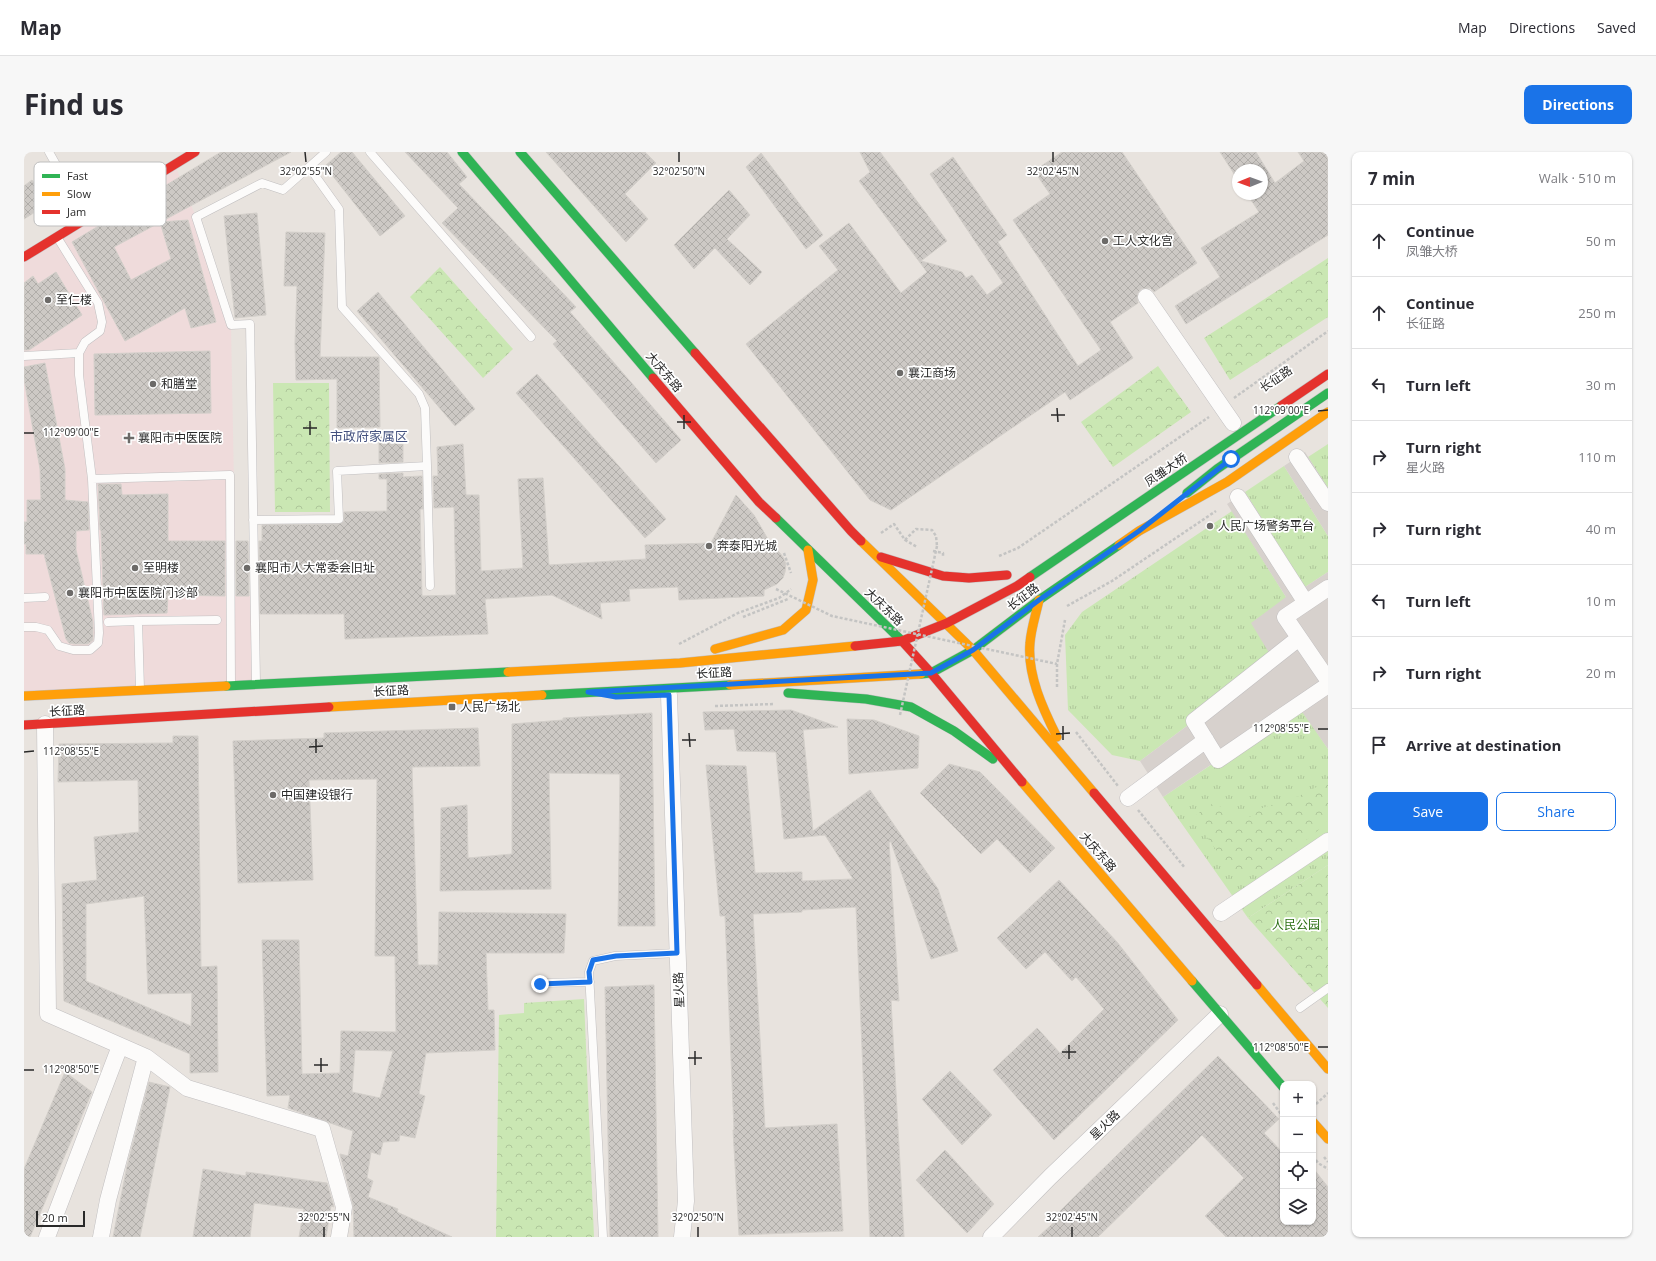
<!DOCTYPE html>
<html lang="en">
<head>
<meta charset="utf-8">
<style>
  body { margin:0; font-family:"Open Sans","Noto Sans SC",sans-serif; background:#f7f7f7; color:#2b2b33 }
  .controls { position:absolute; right:12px; bottom:12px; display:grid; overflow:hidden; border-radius:8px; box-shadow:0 1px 3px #0004 }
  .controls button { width:36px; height:36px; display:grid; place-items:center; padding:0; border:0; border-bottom:1px solid #e1e1e2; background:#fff; color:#2b2b33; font:20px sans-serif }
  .compass { position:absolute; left:1208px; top:12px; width:36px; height:36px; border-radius:50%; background:#fff; box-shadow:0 1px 3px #0004; rotate:269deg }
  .scale { position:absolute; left:12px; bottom:10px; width:49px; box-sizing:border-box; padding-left:4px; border:2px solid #292929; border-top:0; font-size:11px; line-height:14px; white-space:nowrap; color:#292929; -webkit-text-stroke:3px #fff; paint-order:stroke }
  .stop { position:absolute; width:12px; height:12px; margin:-9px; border:3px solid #1a73e8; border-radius:50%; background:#fff }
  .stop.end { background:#1a73e8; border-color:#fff; box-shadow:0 1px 4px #0008 }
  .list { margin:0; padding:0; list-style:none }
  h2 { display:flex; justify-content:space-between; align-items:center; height:52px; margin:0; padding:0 16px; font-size:17px }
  h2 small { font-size:13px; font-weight:400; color:#7c7c81 }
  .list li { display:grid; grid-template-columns:26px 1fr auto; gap:12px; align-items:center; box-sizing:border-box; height:72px; padding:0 16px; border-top:1px solid #e1e1e2 }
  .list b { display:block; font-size:15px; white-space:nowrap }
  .list p { margin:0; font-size:13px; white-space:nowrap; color:#7c7c81 }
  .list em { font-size:13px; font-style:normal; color:#7c7c81 }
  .actions { display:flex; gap:8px; padding:12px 16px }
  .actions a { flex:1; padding:9px 0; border:1px solid #1a73e8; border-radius:8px; text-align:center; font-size:14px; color:#1a73e8 }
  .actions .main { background:#1a73e8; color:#fff }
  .icon { flex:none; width:22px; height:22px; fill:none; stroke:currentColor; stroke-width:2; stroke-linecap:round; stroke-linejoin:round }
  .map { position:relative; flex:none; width:1304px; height:1085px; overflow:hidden; border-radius:8px }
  header { display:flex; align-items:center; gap:24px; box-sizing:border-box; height:56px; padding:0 20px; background:#fff; border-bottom:1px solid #e1e1e2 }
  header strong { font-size:19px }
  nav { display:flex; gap:22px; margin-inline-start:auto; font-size:14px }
  .intro { display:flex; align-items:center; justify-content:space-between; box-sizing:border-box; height:96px; padding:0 24px }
  h1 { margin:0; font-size:28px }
  .button { padding:10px 18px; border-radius:8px; background:#1a73e8; color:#fff; font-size:14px; font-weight:700 }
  main { display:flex; gap:24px; padding:0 24px }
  aside { flex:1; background:#fff; border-radius:8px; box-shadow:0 1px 3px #0004 }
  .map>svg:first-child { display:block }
</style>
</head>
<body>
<header>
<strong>Map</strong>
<nav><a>Map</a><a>Directions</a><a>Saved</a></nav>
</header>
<div class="intro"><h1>Find us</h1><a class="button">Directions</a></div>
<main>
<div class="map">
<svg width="1304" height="1085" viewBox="0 0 1304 1085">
  <defs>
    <pattern id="grass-tufts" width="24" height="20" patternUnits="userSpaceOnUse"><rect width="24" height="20" fill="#cae7b3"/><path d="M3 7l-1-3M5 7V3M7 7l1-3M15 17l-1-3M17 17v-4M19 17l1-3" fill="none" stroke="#aec69a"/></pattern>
    <pattern id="forest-crowns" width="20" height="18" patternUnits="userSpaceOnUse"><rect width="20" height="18" fill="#cae7b3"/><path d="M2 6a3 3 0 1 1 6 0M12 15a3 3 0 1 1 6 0" fill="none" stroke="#aec69a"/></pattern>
    <pattern id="building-cross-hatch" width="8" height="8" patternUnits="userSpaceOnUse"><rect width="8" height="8" fill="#cdc9c5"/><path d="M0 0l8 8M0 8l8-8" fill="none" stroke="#b0ada9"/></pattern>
  </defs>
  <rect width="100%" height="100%" fill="#e8e3de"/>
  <path fill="#efdbdb" d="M 151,13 L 172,65 L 207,173 L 211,389 L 211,443 L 230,444 L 232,532 L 0,544 L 0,105 Z"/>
  <path fill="url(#grass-tufts)" d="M 1304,292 L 1304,336 L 1284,305 Z
    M 1260,314 L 1304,384 L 1304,420 L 1281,435 L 1221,340 Z
    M 1208,359 L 1262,445 L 1251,508 L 1116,609 L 1088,603 L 1044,558 L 1041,483 L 1058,460 Z
    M 1275,554 L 1304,597 L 1304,713 L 1224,766 L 1139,645 Z"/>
  <path fill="url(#forest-crowns)" d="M 1304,106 L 1304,165 L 1206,228 L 1180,186 Z
    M 416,115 L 489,197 L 459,226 L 386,145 Z
    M 1134,214 L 1167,260 L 1089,315 L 1057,270 Z
    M 249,231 L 305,231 L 306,360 L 251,360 Z
    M 1304,629 L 1304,667 L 1298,675 L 1246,718 L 1211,724 L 1169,666 L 1183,654 L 1191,651 L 1219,670 L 1238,656 L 1275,644 Z
    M 1304,713 L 1304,856 L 1224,766 Z
    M 560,847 L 570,1085 L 472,1085 L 475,863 L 500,861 L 500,851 Z"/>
  <path fill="#d7d1cd" d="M 1281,300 L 1304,336 L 1304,384 L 1260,314 Z
    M 1221,340 L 1281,435 L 1304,420 L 1304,597 L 1274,554 L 1139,645 L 1116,609 L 1250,509 L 1227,471 L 1262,445 L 1203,352 Z"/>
  <path fill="url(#building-cross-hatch)" stroke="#d3cfca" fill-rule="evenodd" d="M 197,0 L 267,0 L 90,95 L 107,128 L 147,107 L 136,70 L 164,68 L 192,170 L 167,176 L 161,156 L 101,189 L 48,90 Z
    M 317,0 L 328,0 L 381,64 L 356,84 L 301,14 Z
    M 381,0 L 423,0 L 443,25 L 435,32 L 552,155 L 546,160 L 657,288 L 632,311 L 529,192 L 533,189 L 418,71 L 434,56 Z
    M 522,0 L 621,0 L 632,11 L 601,42 L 624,67 L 602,90 Z
    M 836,0 L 856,0 L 923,89 L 897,109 L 938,120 L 942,126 L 948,123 L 963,143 L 979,131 L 906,22 L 929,5 L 983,83 L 974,90 L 1054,214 L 1077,198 L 989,68 L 1026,42 L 1010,19 L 1038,0 L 1098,0 L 1173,111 L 1130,140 L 1126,136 L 1117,137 L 1114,141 L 1113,145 L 1114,151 L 1086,170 L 1109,206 L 1046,248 L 1041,240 L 867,358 L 846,348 L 722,192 L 814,118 L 795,94 L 825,71 L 877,141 L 903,120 L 835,29 L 846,20 Z
    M 1196,0 L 1232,0 L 1251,31 L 1280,9 L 1274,0 L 1304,0 L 1304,83 L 1162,172 L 1151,154 L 1196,125 L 1177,96 L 1235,60 L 1223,42 L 1238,42 L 1238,18 L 1214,18 L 1214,28 Z
    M 737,1 L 799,83 L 782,97 L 722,15 Z
    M 8,28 L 24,52 L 0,67 L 0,34 Z
    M 705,38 L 726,63 L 703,87 L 738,120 L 726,133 L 691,96 L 670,117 L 650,93 Z
    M 233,61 L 242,163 L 211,166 L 200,64 Z
    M 262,80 L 301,81 L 296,205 L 355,205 L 356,275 L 313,276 L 313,227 L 272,228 L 271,191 L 273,134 L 260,134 Z
    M 32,120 L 58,163 L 5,198 L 0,198 L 0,131 L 9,124 L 14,132 Z
    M 354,140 L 451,257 L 431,274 L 333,159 Z
    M 186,199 L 187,261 L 71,263 L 70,202 Z
    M 21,211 L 41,317 L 41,348 L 64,350 L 65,378 L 52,379 L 52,398 L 69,470 L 69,488 L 64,492 L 50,492 L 45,491 L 42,487 L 20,402 L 2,402 L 2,392 L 0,392 L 0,370 L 3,370 L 3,348 L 17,348 L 16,317 L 0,227 L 0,215 Z
    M 513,222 L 642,367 L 621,386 L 492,241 Z
    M 355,278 L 379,278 L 379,310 L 355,311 Z
    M 439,292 L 442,343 L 455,343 L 457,419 L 499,416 L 494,327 L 519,326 L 525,413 L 622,407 L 621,393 L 687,391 L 712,343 L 730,363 L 749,396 L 755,400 L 759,405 L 762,412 L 761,420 L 759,426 L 753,432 L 740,438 L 740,444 L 655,448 L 654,435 L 605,437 L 606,449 L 576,451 L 578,467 L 528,443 L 461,447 L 464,482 L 321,487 L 320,462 L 236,462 L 235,389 L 238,389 L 238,373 L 315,372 L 320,369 L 320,360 L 363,359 L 363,327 L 355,327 L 355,322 L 379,321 L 379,325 L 398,324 L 399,357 L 396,357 L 398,444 L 432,443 L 430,355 L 410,356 L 409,324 L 414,324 L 413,295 Z
    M 74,332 L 97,332 L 98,343 L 144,342 L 144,389 L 201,389 L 201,444 L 144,443 L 143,461 L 80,463 L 77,378 L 76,378 Z
    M 212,389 L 224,389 L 225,444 L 212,444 Z
    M 767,558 L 814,575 L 779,578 L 789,679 L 846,638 L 914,737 L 934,799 L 907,807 L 867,690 L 865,690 L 875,849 L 867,848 L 880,1085 L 846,1085 L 832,755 L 778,758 L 778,760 L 729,762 L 741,976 L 813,972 L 819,1079 L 715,1083 L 709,978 L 710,978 L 701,764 L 696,764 L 682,613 L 722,614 L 731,721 L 778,720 L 778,729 L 829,727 L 801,683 L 760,687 L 752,600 L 713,599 L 710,577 L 681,578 L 679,560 Z
    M 628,561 L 631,774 L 594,774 L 596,622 L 525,621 L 527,737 L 416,739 L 417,656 L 443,653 L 444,706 L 488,702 L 488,572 L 539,568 L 539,566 Z
    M 823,567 L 850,568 L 895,584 L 894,616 L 825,622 Z
    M 454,576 L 456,614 L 388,615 L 394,813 L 414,813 L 415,760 L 542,762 L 540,801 L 462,801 L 464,858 L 470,858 L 471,898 L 402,901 L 395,942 L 401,944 L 391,986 L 376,983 L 375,989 L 359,990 L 356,1003 L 347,1000 L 343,1026 L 349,1029 L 344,1045 L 374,1057 L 373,1060 L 428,1085 L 330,1085 L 329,1053 L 316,1002 L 324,1004 L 329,979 L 264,956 L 266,943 L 243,944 L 238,788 L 275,788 L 278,922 L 316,921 L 317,879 L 372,880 L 371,804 L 351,804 L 353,627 L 285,628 L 289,728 L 214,731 L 209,589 L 300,586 L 300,581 ZM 331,898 L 369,899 L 356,946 L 328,940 Z
    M 149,584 L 174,584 L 177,815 L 193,814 L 194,920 L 166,921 L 166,902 L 40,849 L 38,732 L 73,728 L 70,685 L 115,680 L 114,628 L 34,630 L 35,592 L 149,591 ZM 120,744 L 124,842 L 168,841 L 167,874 L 62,829 L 62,752 Z
    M 925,612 L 956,620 L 1031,696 L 1006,721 L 973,687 L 957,702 L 896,641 Z
    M 1035,728 L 1093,790 L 1154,868 L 1030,988 L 969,918 L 1013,876 L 1036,901 L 1080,857 L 1052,825 L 1048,829 L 1021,800 L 1002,817 L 973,786 Z
    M 630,833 L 634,1085 L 586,1085 L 581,835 Z
    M 1194,904 L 1255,967 L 1240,981 L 1259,1001 L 1259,1070 L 1289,1070 L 1289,1016 L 1304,1035 L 1304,1085 L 1202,1085 L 1181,1064 L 1220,1026 L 1178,983 L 1074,1085 L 1014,1085 L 1037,1064 L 1034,1061 Z
    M 926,919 L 968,963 L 938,993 L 898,947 Z
    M 41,920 L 68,940 L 6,1085 L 0,1085 L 0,1017 Z
    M 125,930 L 146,935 L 116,1085 L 89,1085 L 103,1014 Z
    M 921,998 L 970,1052 L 943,1081 L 892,1028 Z
    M 179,1017 L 222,1024 L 222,1020 L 303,1031 L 310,1055 L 307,1054 L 302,1085 L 275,1085 L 280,1057 L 230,1051 L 226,1085 L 169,1085 Z"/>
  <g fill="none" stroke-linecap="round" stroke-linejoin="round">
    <g stroke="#c1bfc0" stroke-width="9">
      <path id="lane" d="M 25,0 L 62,66
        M 346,0 L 507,185
        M 285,15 L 315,57 L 318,155 L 395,242 L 401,256 L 403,314
        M 33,85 L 74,151 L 78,170 L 76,179 L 61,190 L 55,201 L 55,223 L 68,327 L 206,323 L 207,533
        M 0,204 L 55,201
        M 229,368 L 315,367 L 313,319 L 403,314 L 406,434
        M 0,446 L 21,445
        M 114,469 L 193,468
        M 84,470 L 114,469 L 116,537
        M 0,475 L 12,475 L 24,478 L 35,494 L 49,498 L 66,498 L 74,491 L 75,481 L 68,327
        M 232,531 L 226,172 L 207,173 L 172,65 L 238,31 L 259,38 L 302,0
        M 516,831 L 566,830
        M 1276,856 L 1304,836
        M 579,1085 L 565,820 L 569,809 L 591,804 L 653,801"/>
    </g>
    <g stroke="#c1bfc0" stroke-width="17">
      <path id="street" d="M 1122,145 L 1209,271
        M 1273,305 L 1304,351
        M 1214,345 L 1282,451
        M 1304,436 L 1261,465 L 1304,528
        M 1275,486 L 1170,569 L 1194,608 L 1304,533
        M 645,543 L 662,1049 L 658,1085
        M 21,572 L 24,862 L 122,905 L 84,1048 L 77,1085
        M 1104,646 L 1182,588
        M 1197,761 L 1304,689
        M 122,905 L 163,936 L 298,977 L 320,1055 L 315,1085
        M 23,1085 L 96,894
        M 967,1085 L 1026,1025 L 1196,862"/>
    </g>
    <g stroke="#c1bfc0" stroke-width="10">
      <path id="fast" d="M 438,0 L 629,226
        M 496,0 L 671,201
        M 1163,341 L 1193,317 L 1304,241
        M 752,366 L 878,489
        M 1006,425 L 1257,254
        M 897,522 L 907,521 L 949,498 L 1015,448 L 1095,393
        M 202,534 L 484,520
        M 764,541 L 842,547 L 887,555 L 930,579 L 969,607
        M 518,543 L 706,533
        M 1168,829 L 1259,935"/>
    </g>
    <g stroke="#c1bfc0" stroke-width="10">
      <path id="slow" d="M 837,389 L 949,498 L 1070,641
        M 1095,393 L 1115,379 L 1203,330 L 1304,260
        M 1015,448 C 1012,462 1007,477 1006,491 C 1003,523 1019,557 1033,585
        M 691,497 L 759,478 L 782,458 L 789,428 L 784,398
        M 484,520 L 656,511 L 831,494
        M 706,533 L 897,522
        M 0,544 L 202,534
        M 305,555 L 518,543
        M 998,630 L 1168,829
        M 1233,833 L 1304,917
        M 1289,970 L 1304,987"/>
    </g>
    <g stroke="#c1bfc0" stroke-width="10">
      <path id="jam" d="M 0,105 L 171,0
        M 671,201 L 827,379 L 837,389
        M 629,226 L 735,350 L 752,366
        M 1257,254 L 1304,222
        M 857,405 L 919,424 L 945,426 L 983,423
        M 878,489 L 907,521 L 998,630
        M 831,494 L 878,489 L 923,471 L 993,434 L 1006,425
        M 0,573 L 305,555
        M 1070,641 L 1233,833"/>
    </g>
    <path stroke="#c4c4c3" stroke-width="2.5" stroke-dasharray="3 2" stroke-linecap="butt" d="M 1210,246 L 1304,179
      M 857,381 L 870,372 L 881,388 L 893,395
      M 881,388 L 892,377 L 908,378 L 912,384 L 913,394
      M 909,399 L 919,401 L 919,404
      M 760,401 L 767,421
      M 975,404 L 994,396 L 1185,265
      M 1043,454 L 1088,429 L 1192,359
      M 719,465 L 764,447
      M 655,492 L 714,461 L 755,446 L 767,437
      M 1033,535 L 1033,512 L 1041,468
      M 691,554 L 750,552
      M 1052,580 L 1094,634
      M 1114,658 L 1161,716
      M 1249,951 L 1259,965
      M 1292,952 L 1304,941
      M 1289,1004 L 1294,1011 L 1304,1017
      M 1300,1005 L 1304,1010"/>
    <use href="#lane" stroke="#fcfbfa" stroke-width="8"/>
    <use href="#street" stroke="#fcfbfa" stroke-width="16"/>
    <use href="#fast" stroke="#30b455" stroke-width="9"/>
    <use href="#slow" stroke="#ff9f0a" stroke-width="9"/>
    <use href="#jam" stroke="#e5322d" stroke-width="9"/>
    <path stroke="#c4c4c3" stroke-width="2.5" stroke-dasharray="3 2" stroke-linecap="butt" d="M 752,437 L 808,464 L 1033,512
      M 876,563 L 913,394"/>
  </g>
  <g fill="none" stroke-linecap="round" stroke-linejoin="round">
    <path stroke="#1a73e8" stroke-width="5" d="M 516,832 L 566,830 L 565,820 L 569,808 L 592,804 L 653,801 L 645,543 L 592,545 L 564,540 L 907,521 L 949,498 L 1015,448 L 1115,379 L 1207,307"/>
  </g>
  <path fill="none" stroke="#292929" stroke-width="1.5" d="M 281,0 L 282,10M 655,0 L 655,10M 1029,0 L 1029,10M 1033,256 L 1034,270M 1294,259 L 1304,258M 660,263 L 660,277M 1027,263 L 1041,263M 286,269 L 286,283M 653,270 L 667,270M 279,276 L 293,276M 0,281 L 10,281M 1039,574 L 1039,588M 1294,577 L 1304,577M 665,581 L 666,595M 1032,582 L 1046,581M 292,587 L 292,601M 658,588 L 672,588M 285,595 L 299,594M 0,600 L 10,599M 1045,893 L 1045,907M 1294,895 L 1304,895M 671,899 L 671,913M 1038,900 L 1052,900M 297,906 L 297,920M 664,906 L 678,906M 290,913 L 304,913M 0,918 L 10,918M 300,1075 L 300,1085M 674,1075 L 674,1085M 1048,1075 L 1048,1085"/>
  <g fill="#6c6a68" stroke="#fff" stroke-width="1.5">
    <circle cx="1081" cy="89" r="4"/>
    <circle cx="24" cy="148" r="4"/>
    <circle cx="876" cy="221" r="4"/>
    <circle cx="129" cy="232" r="4"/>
    <path d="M103 280h4v4h4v4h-4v4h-4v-4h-4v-4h4z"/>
    <circle cx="1186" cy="374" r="4"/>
    <circle cx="685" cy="394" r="4"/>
    <circle cx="111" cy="416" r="4"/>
    <circle cx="223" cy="416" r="4"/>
    <circle cx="46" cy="441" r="4"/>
    <rect x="424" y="551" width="8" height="8" rx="2"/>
    <circle cx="249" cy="643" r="4"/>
  </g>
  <g text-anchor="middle" stroke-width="3.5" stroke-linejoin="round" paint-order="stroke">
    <g font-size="12" fill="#292929" stroke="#fff" text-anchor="start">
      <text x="1089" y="93">工人文化宫</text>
      <text x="32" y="152">至仁楼</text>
      <text x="884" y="225">襄江商场</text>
      <text x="137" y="236">和膳堂</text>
      <text x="114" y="290">襄阳市中医医院</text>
      <text x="1194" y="378">人民广场警务平台</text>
      <text x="693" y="398">奔泰阳光城</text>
      <text x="119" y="420">至明楼</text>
      <text x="231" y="420">襄阳市人大常委会旧址</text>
      <text x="54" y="445">襄阳市中医医院门诊部</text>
      <text x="436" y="559">人民广场北</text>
      <text x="257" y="647">中国建设银行</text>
    </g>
    <g font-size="12" fill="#292929" stroke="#fff">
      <text transform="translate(640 220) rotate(50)" y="4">大庆东路</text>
      <text transform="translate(1252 227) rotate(-34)" y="4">长征路</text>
      <text transform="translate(1142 318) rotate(-34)" y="4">凤雏大桥</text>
      <text transform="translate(999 445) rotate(-37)" y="4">长征路</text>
      <text transform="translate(860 455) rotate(44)" y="4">大庆东路</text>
      <text transform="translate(690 521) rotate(-3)" y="4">长征路</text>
      <text transform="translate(367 539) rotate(-3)" y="4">长征路</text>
      <text transform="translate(43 559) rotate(-3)" y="4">长征路</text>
      <text transform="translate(1074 700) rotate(49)" y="4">大庆东路</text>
      <text transform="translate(655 838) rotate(-92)" y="4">星火路</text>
      <text transform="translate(1081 973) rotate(-44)" y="4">星火路</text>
    </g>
    <g font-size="12" fill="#296e12" stroke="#fff">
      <text x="1272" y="777">人民公园</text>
    </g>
    <g font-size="13" fill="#45527f" stroke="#fff">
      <text x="345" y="289">市政府家属区</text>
    </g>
  </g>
  <rect x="10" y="10" width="132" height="64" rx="6" fill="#fff" stroke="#bfbfbf" stroke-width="1"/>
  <rect x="18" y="22" width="18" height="4" fill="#30b455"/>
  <rect x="18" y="40" width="18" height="4" fill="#ff9f0a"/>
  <rect x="18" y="58" width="18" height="4" fill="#e5322d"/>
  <g font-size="11" fill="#292929">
    <text x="43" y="28">Fast</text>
    <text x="43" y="46">Slow</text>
    <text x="43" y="64">Jam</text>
  </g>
  <g font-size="10" text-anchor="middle" fill="#292929" stroke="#fff" stroke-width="3.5" stroke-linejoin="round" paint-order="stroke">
    <text x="282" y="23">32°02'55"N</text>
    <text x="655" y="23">32°02'50"N</text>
    <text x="1029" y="23">32°02'45"N</text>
    <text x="1257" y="262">112°09'00"E</text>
    <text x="47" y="284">112°09'00"E</text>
    <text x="1257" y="580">112°08'55"E</text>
    <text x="47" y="603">112°08'55"E</text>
    <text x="1257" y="899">112°08'50"E</text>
    <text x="47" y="921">112°08'50"E</text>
    <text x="300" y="1069">32°02'55"N</text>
    <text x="674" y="1069">32°02'50"N</text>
    <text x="1048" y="1069">32°02'45"N</text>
  </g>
</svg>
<div class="controls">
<button>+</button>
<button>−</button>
<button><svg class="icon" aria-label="locate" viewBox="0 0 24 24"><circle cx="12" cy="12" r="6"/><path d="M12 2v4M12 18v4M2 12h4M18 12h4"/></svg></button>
<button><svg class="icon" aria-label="layers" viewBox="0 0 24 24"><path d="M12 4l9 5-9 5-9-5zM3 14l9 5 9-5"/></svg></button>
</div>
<svg class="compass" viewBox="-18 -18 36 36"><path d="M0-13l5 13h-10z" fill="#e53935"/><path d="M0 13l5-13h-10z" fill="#7c7c81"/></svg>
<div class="scale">20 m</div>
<div class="stop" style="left:1207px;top:307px"></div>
<div class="stop end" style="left:516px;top:832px"></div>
</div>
<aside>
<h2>7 min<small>Walk · 510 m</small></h2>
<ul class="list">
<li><svg class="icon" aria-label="ahead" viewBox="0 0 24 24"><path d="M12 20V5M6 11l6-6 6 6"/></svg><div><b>Continue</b><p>凤雏大桥</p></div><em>50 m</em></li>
<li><svg class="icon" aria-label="ahead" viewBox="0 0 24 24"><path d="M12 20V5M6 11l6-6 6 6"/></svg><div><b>Continue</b><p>长征路</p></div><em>250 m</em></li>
<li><svg class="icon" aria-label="left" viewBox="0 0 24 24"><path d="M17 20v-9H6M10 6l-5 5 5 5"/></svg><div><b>Turn left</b></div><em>30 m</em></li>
<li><svg class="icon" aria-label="right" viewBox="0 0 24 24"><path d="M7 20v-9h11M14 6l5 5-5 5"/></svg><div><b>Turn right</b><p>星火路</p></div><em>110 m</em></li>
<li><svg class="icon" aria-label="right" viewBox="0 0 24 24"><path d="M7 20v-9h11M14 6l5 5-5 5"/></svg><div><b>Turn right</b></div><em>40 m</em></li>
<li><svg class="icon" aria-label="left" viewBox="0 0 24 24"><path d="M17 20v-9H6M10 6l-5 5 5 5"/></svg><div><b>Turn left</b></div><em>10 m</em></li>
<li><svg class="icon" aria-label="right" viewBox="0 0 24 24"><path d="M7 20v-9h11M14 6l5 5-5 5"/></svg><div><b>Turn right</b></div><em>20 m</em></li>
<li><svg class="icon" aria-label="arrive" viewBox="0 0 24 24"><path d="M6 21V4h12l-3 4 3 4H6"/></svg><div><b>Arrive at destination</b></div></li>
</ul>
<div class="actions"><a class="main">Save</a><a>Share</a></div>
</aside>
</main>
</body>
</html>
